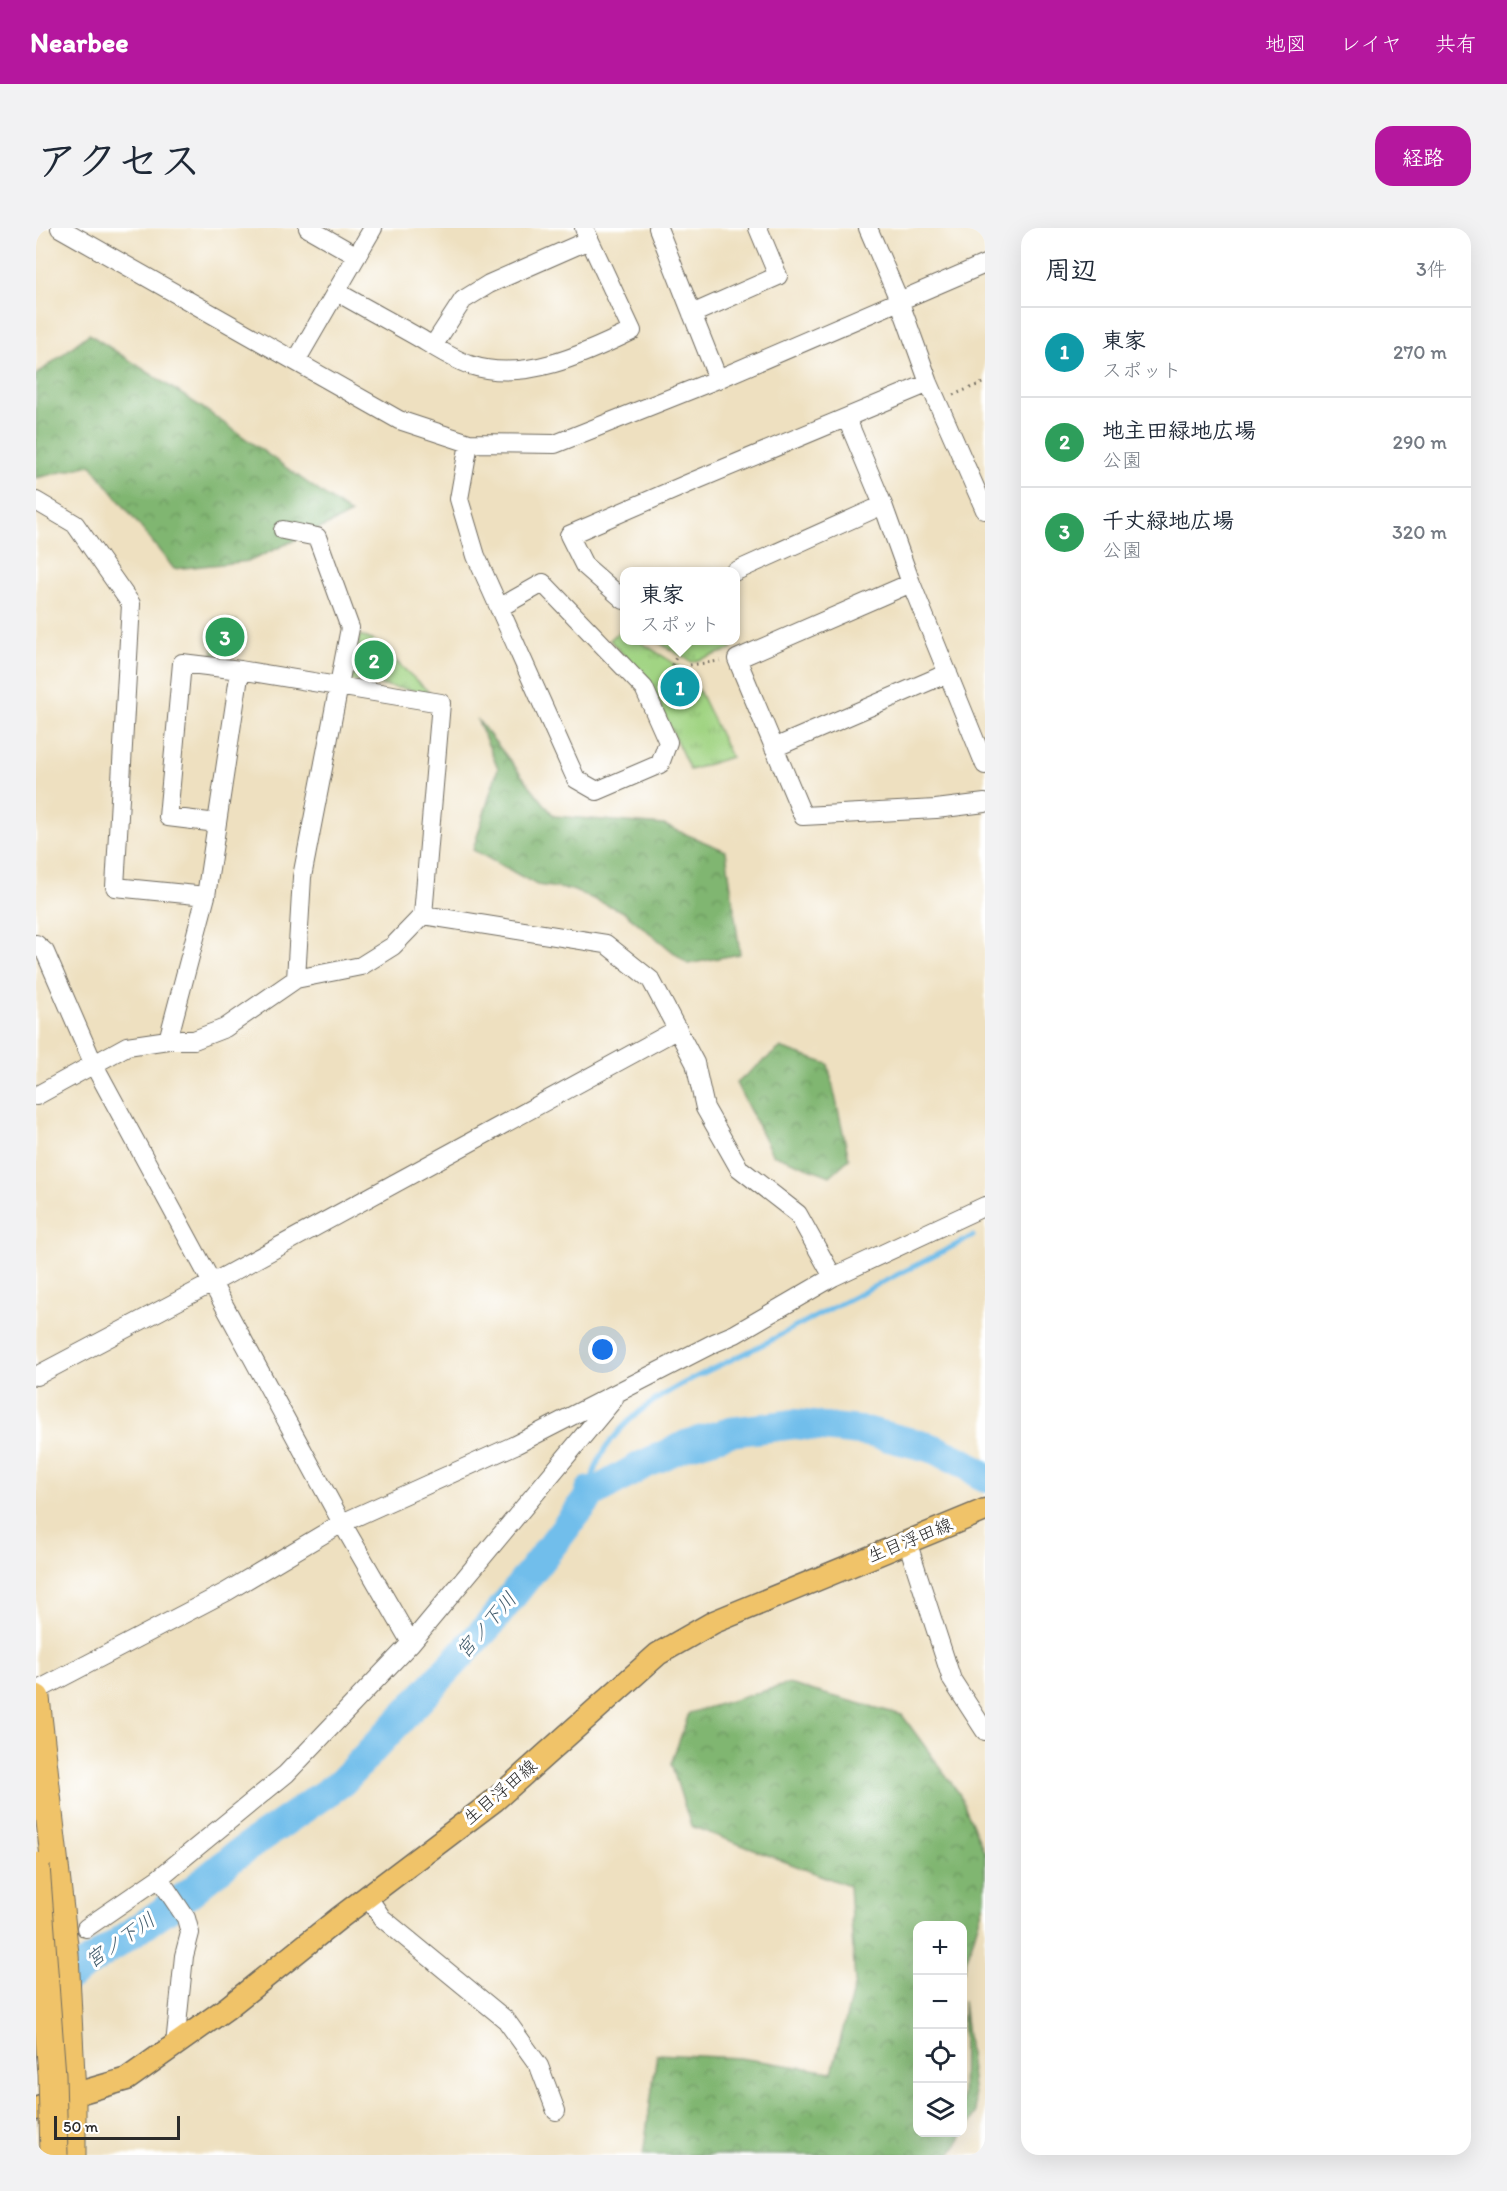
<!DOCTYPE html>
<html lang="ja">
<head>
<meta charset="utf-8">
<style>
  body { margin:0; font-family:Itim,"Klee One",sans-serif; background:#f2f2f3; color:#1f2937 }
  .controls { position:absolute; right:18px; bottom:18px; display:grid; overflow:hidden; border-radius:12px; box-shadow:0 6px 24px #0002 }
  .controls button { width:54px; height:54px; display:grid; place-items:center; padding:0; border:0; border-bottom:2px solid #e0e1e3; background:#fff; color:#1f2937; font:30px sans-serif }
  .scale { position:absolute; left:18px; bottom:15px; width:126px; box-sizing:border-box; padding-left:6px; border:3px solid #2b2b2b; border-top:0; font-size:16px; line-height:21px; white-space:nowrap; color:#2b2b2b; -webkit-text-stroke:4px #fff; paint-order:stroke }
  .you { position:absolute; left:567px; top:1122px; width:21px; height:21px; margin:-15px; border:4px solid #fff; border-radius:50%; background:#1a73e8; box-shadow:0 0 0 9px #1a73e833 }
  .badge { display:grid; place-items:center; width:39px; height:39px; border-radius:50%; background:#b5179e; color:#fff; font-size:20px; font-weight:700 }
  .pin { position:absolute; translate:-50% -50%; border:3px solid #fff; box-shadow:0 2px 6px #0006 }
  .popup { position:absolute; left:584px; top:339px; width:120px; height:78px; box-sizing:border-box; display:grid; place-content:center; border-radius:12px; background:#fff; filter:drop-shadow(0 2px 4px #0005); font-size:20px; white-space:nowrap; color:#747a83 }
  .popup b { font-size:22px; color:#1f2937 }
  .popup::after { content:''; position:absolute; left:50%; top:100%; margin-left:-12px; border:12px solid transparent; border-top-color:#fff }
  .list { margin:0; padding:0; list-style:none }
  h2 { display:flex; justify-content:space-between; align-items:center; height:78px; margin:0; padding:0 24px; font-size:26px }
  h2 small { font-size:20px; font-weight:400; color:#747a83 }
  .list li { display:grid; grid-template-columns:39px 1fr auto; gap:18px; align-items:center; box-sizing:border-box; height:90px; padding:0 24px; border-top:2px solid #e0e1e3 }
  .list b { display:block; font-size:22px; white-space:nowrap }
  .list p { margin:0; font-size:20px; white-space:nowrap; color:#747a83 }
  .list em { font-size:20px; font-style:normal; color:#747a83 }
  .icon { flex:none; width:33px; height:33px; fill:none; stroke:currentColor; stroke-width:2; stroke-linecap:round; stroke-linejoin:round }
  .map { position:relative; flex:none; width:949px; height:1927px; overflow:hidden; border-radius:18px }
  header { display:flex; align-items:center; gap:36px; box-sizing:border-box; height:84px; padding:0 30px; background:#b5179e; color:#fff }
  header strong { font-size:28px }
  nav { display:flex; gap:33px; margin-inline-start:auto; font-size:21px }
  .intro { display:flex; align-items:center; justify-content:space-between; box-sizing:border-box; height:144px; padding:0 36px }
  h1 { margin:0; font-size:42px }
  .button { padding:15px 27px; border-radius:18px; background:#b5179e; color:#fff; font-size:21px; font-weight:700 }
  main { display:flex; gap:36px; padding:0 36px }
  aside { flex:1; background:#fff; border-radius:18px; box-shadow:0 6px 24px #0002 }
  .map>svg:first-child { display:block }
</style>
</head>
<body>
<header>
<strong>Nearbee</strong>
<nav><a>地図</a><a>レイヤ</a><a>共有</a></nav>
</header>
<div class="intro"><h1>アクセス</h1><a class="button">経路</a></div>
<main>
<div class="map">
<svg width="949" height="1927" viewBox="0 0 949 1927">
  <defs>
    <pattern id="forest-crowns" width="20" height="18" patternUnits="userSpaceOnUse" patternTransform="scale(1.5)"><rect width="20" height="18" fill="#80b671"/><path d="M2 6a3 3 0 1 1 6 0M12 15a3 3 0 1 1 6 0" fill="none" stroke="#69945d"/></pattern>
    <pattern id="park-tufts" width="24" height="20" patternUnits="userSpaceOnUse" patternTransform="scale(1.5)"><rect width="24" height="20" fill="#a1d483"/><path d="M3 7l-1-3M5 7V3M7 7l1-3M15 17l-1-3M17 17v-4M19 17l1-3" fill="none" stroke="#8bb671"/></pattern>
  </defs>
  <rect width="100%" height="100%" fill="#fff"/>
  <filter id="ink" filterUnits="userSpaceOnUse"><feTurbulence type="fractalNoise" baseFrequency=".0167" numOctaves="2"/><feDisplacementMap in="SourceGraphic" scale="12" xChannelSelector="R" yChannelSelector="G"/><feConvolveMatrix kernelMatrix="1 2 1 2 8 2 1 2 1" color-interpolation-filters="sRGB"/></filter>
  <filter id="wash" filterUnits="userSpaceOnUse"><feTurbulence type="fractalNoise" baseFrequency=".008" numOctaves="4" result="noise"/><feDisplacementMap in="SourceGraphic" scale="24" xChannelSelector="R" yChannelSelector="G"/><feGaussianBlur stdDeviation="1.35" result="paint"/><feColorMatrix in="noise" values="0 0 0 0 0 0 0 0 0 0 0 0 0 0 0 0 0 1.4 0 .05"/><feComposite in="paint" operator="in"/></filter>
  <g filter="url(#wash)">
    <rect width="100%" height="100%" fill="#eee0c0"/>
    <path fill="url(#forest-crowns)" stroke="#56704e" stroke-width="1.5" d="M 53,106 L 167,180 L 315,286 L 214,333 L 138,341 L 55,237 L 0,250 L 0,147 Z
      M 441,491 L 518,588 L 628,597 L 690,623 L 704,726 L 652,736 L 588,684 L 536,662 L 501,657 L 437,622 L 462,540 Z
      M 744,820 L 792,836 L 813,931 L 794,948 L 736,926 L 700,855 Z
      M 752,1456 L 866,1487 L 923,1565 L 949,1625 L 949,1672 L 927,1744 L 926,1698 L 882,1698 L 882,1904 L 926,1904 L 927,1773 L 940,1886 L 914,1927 L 607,1927 L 621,1826 L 704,1830 L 796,1844 L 819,1755 L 813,1658 L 655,1598 L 635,1536 L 653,1485 Z"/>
    <path fill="url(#park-tufts)" stroke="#668057" stroke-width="1.5" d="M 179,391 L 201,393 L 199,428 L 177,426 Z
      M 586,401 L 588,403 L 588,412 L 603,413 L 655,446 L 695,529 L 654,542 L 614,456 L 574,412 Z
      M 324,407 L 338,413 L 394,465 L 313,452 Z
      M 620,413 L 692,413 L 696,421 L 656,434 Z"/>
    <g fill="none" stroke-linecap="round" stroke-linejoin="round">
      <path stroke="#71beeb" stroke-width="5" d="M 554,1263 C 557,1231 579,1204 603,1184 C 643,1152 691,1136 735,1112 C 801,1076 870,1043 937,1008"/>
      <path stroke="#71beeb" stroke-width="30" d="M 9,1765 L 151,1667 L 200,1627 L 306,1554 L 455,1395 L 551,1272 L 554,1263 L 563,1262 L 605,1238 L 650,1217 L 694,1204 L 759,1196 L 833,1204 L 896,1220 L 930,1236 L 949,1250"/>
    </g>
    <g id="blocks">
      <path fill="#d79bb1" d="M 645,452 L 650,456 L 650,463 L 644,466 L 639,462 L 639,455 Z"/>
    </g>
  </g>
  <g filter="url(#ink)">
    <use href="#blocks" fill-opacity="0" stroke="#6f6a5f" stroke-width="1.5"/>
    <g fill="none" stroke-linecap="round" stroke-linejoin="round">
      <g stroke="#6f6a5f" stroke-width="20">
        <path id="minor" d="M 24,0 L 363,192 L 433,215 L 519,216 L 682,151 L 949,36
          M 272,0 L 321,28
          M 622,0 L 682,151
          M 832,0 L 863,72 L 893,155 L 949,282
          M 301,64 C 329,80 357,95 385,111 C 400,120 417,131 434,137 C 487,155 549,126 596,103 L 548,0
          M 656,86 L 742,48 L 722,0
          M 397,118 L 427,72 L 453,56 L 553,12
          M 260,133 L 337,0
          M 811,191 L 847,277 L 875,355 L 949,537
          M 433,215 L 423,271 L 440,328 L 540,551 L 561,563 L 624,536 L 632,514 L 608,460 L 507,355 L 463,380
          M 0,273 L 39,296 L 95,376 L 79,659 L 170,668
          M 247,302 L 281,309 L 314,400 L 266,649 L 260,751
          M 698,344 L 847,277
          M 875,355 L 701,431 L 767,588 L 900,581 L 949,575
          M 588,372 L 548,337 L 533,307 L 658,253 L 893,155
          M 738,520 L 912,445
          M 387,687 L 570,716 L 615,752 L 659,835 L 669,880 L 703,940 L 762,986 L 797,1049
          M 0,716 L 9,724 L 58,837 L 306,1295 L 375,1415
          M 132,812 L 170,668 L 204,442
          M 0,868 L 91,818 L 132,812 L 158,812 L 189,800 L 260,751 L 325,738 L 357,718 L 387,687 L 405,475 L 204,442 L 146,435 L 132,589 L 181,595
          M 0,1148 L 176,1055 L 642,801
          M 871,1313 L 916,1452 L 949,1503
          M 0,1463 L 190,1364 L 306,1295 L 479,1217 L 678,1115 L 699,1106 L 797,1049 L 949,978
          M 123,1650 L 150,1690 L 154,1705 L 148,1728 L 139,1817
          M 331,1668 L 346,1690 L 470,1792 L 503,1838 L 520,1883
          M 50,1700 L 123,1650 L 250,1546 L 375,1415 L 578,1171"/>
      </g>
      <g stroke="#6f6a5f" stroke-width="25">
        <path id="major" d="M 0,1881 L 36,1867 L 91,1851 L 191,1780 L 302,1691 L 459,1572 L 622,1426 L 678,1394 L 949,1282"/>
      </g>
      <g stroke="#6f6a5f" stroke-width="29">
        <path id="highway" d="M 0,1470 L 29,1726 L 36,1867 L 36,1927"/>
      </g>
      <path stroke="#6f6a5f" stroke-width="3" stroke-dasharray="1.5 4.5" stroke-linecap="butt" d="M 917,167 L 949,154
        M 636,437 L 644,422
        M 654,437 L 684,433"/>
      <use href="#minor" stroke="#fff" stroke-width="18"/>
      <use href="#major" stroke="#f0c369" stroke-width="22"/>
      <use href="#highway" stroke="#f0c369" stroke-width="27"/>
      <g stroke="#6f6a5f" stroke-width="29" stroke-linecap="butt">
        <path id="highway-bridge" d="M 0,1638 L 16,1847 L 18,1927"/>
      </g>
      <use href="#highway-bridge" stroke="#f0c369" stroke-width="27"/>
    </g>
  </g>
  <g text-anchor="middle" stroke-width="6" stroke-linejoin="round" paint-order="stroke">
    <g font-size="18" fill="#2b2b2b" stroke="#fff">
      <text transform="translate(874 1312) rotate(-22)" y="6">生目浮田線</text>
      <text transform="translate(464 1564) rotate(-40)" y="6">生目浮田線</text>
    </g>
    <g font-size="20" font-style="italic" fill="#445e6e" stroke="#fff">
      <text transform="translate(450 1397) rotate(-49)" y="7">宮ノ下川</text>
      <text transform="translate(84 1712) rotate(-35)" y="7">宮ノ下川</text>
    </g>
  </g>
</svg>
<div class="controls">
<button>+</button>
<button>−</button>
<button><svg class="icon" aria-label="locate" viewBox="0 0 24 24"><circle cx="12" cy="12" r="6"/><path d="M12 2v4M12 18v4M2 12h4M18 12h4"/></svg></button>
<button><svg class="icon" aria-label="layers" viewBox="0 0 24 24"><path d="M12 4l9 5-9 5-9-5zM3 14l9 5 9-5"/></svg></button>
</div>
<div class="scale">50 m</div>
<div class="you"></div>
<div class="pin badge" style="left:644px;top:459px;background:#0f9aa8">1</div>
<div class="popup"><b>東家</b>スポット</div>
<div class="pin badge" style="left:338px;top:432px;background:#2e9e5b">2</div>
<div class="pin badge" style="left:189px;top:409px;background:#2e9e5b">3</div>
</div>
<aside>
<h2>周辺<small>3件</small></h2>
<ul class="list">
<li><span class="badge" style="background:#0f9aa8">1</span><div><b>東家</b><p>スポット</p></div><em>270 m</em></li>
<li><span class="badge" style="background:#2e9e5b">2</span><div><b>地主田緑地広場</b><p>公園</p></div><em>290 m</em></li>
<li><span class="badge" style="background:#2e9e5b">3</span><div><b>千丈緑地広場</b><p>公園</p></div><em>320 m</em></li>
</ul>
</aside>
</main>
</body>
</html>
